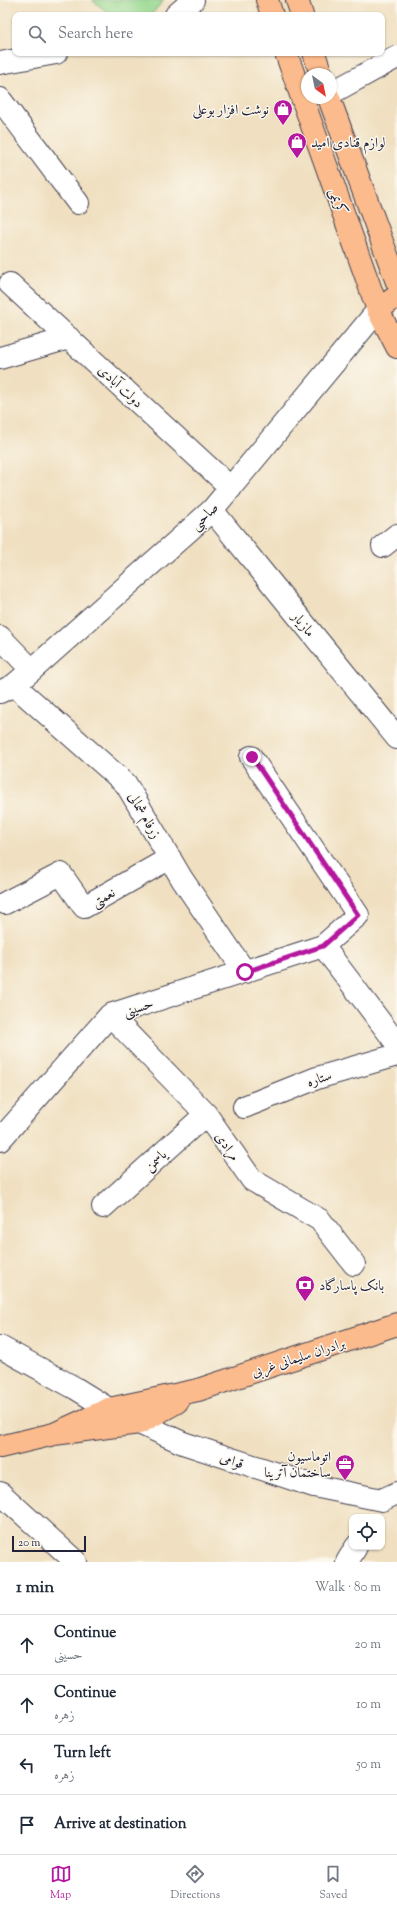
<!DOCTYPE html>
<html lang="en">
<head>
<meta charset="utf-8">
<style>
  body { margin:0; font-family:"Sorts Mill Goudy",Amiri,serif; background:#f6f6f7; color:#1f2937 }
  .controls { position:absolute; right:12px; bottom:12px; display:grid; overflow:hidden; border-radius:8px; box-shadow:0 1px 3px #0004 }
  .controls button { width:36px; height:36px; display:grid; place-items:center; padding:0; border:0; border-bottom:1px solid #e0e1e3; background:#fff; color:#1f2937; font:20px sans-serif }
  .compass { position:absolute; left:301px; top:68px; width:36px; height:36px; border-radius:50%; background:#fff; box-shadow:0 1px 3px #0004; rotate:147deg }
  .scale { position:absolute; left:12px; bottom:10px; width:74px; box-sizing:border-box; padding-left:4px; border:2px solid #22223b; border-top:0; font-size:11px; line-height:14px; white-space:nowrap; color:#22223b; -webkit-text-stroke:3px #fbf7ec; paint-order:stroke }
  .stop { position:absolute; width:12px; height:12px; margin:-9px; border:3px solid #b5179e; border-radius:50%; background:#fff }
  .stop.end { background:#b5179e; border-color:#fff; box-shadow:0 1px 4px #0008 }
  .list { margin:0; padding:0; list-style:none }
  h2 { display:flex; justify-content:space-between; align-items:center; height:52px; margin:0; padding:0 16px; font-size:17px }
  h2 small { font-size:13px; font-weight:400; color:#747a83 }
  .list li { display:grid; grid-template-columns:26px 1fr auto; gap:12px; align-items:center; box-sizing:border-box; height:60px; padding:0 16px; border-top:1px solid #e0e1e3 }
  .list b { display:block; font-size:15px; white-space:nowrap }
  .list p { margin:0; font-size:13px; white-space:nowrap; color:#747a83 }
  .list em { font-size:13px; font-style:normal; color:#747a83 }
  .icon { flex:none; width:22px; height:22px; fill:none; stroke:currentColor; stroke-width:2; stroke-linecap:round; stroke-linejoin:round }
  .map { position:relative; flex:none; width:397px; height:1562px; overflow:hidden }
  .search { position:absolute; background:#fff; box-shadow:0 1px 3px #0004; left:12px; right:12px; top:12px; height:44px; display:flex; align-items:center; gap:10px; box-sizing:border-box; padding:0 14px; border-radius:8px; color:#747a83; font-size:15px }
  .sheet { height:292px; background:#fff }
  nav { display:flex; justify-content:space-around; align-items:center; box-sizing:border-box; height:56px; border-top:1px solid #e0e1e3; background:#fff; font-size:11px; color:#747a83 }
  nav a { display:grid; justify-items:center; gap:2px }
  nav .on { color:#b5179e }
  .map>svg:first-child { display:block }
</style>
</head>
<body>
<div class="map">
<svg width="397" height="1562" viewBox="0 0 397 1562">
  <rect width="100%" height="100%" fill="#fbf7ec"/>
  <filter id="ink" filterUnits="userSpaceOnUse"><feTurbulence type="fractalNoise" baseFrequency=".025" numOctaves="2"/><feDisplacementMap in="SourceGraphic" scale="8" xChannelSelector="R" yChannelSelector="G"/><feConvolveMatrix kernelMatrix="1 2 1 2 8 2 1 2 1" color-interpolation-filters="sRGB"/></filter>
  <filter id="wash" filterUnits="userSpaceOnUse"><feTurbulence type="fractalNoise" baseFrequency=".012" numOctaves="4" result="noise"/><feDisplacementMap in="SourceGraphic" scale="16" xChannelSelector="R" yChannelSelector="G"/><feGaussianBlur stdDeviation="0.9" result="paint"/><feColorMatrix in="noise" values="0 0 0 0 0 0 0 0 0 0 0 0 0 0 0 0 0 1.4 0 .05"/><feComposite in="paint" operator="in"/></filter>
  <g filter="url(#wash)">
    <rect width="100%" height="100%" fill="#f0e0c1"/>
    <path fill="#96d88f" stroke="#5c7d65" d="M 92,0 L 164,0 L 151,15 L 111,15 Z"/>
  </g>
  <g filter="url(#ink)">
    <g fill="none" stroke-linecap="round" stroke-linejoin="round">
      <g stroke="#413e4f" stroke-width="24">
        <path id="minor" d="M 176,15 L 193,0
          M 0,63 L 56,53
          M 331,93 L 397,57
          M 0,99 L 78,203
          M 10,284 L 231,488
          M 0,358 L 69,338
          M 212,510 L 397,738
          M 383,546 L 397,535
          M 0,637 L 32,670
          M 14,685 L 126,784 L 182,879 L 245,972
          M 0,692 L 14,685 L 32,670 L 212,510 L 378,310
          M 5,903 L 61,874 L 84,907 L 170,858
          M 323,946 L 397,1044
          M 110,1015 L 206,1114 L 252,1180 L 320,1220 L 354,1264
          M 244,1107 L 317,1078 L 397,1055
          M 0,1140 L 110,1015 L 323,946 L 358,915 L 251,757
          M 103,1207 L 206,1114
          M 0,1347 L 75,1388 L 109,1409
          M 139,1423 L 183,1443 L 314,1486 L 382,1500 L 397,1493
          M 0,1493 L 76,1562
          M 347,1562 L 356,1547"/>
      </g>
      <g stroke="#413e4f" stroke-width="24">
        <path id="major" d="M 267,0 L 272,15
          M 297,0 L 302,15
          M 286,53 L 378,310 L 397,347
          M 314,53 L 321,74
          M 329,98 L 397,282
          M 378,310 L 397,296
          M 54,1434 L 109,1409 L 198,1390 L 397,1324
          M 0,1447 L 54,1434 L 139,1423 L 177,1402"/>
      </g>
      <use href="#minor" stroke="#fff" stroke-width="22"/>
      <use href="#major" stroke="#fbbb8d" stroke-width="22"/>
    </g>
  </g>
  <g fill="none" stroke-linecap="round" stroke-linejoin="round" filter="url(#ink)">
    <path stroke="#b5179e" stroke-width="5" d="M 245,972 L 323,946 L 358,915 L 252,757"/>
  </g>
  <defs>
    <g id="shop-pin" transform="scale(1)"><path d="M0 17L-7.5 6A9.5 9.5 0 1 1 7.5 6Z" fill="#b5179e" stroke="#fbf7ec"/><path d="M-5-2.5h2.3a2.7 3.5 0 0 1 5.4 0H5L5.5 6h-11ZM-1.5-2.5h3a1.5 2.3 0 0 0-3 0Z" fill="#fff"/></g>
    <g id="bank-pin" transform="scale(1)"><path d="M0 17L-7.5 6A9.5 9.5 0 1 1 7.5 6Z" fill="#b5179e" stroke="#fbf7ec"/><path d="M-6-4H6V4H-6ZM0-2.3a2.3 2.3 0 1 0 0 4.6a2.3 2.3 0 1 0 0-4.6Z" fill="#fff"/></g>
    <g id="office-pin" transform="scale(1)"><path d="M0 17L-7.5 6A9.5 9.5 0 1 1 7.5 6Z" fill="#b5179e" stroke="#fbf7ec"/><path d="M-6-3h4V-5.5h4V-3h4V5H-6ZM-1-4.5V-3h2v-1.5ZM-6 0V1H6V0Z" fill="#fff"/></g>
  </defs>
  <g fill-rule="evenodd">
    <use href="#shop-pin" x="283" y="109"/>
    <use href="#shop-pin" x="297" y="142"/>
    <use href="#bank-pin" x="305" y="1285"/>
    <use href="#office-pin" x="345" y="1464"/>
  </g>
  <g text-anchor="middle" stroke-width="3" stroke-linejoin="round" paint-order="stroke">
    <g font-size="14" fill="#22223b" stroke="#fbf7ec" text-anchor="end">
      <text x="269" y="114">نوشت افزار بوعلی</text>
      <text x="311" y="147" text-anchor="start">لوازم قنادی امید</text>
      <text x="319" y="1290" text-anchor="start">بانک پاسارگاد</text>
      <text x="331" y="1461">اتوماسیون<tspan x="331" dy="16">ساختمان آترینا</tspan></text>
    </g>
    <g font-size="14" fill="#22223b" stroke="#fbf7ec">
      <text transform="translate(339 201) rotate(70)" y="5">کریمی</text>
      <text transform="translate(121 386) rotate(43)" y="5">دولت آبادی</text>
      <text transform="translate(204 516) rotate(-45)" y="5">صاحبی</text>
      <text transform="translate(304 624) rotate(51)" y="5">مازیار</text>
      <text transform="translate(145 815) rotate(60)" y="5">زرفام شمالی</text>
      <text transform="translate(103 897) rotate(-30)" y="5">نعمتی</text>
      <text transform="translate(138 1007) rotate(-18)" y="5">حسینی</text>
      <text transform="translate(319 1078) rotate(-18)" y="5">ستاره</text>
      <text transform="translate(228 1146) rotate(55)" y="5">مرادی</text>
      <text transform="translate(155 1160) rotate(-42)" y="5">یاسمن</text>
      <text transform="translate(298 1357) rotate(-18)" y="5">برادران سلیمانی غربی</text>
      <text transform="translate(232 1460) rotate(19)" y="5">قوامی</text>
    </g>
  </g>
</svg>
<div class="controls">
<button><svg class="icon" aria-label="locate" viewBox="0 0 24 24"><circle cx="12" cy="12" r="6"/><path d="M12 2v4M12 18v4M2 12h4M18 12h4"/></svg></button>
</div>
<svg class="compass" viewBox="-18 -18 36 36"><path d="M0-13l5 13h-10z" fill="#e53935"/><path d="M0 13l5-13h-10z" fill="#747a83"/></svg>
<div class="scale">20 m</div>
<div class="stop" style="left:245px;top:972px"></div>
<div class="stop end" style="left:252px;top:757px"></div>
<div class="search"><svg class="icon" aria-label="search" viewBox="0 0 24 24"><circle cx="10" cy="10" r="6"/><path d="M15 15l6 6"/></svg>Search here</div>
</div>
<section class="sheet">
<h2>1 min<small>Walk · 80 m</small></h2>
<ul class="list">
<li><svg class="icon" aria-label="ahead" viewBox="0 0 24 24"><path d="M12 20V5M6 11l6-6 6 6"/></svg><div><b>Continue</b><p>حسینی</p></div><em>20 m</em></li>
<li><svg class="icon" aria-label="ahead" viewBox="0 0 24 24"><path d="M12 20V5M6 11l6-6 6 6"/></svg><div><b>Continue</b><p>زهره</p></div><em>10 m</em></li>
<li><svg class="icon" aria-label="left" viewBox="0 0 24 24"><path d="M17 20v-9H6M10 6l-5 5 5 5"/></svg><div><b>Turn left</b><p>زهره</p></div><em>50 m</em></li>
<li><svg class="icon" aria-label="arrive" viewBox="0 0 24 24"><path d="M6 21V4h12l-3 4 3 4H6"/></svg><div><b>Arrive at destination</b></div></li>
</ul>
</section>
<nav>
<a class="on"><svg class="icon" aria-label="map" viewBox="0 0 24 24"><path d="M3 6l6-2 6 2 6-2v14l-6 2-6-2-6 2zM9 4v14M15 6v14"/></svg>Map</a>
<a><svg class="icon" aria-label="directions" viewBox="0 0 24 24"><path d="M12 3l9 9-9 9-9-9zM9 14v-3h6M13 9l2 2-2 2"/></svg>Directions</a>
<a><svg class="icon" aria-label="saved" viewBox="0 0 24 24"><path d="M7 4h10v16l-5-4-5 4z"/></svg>Saved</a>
</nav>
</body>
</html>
